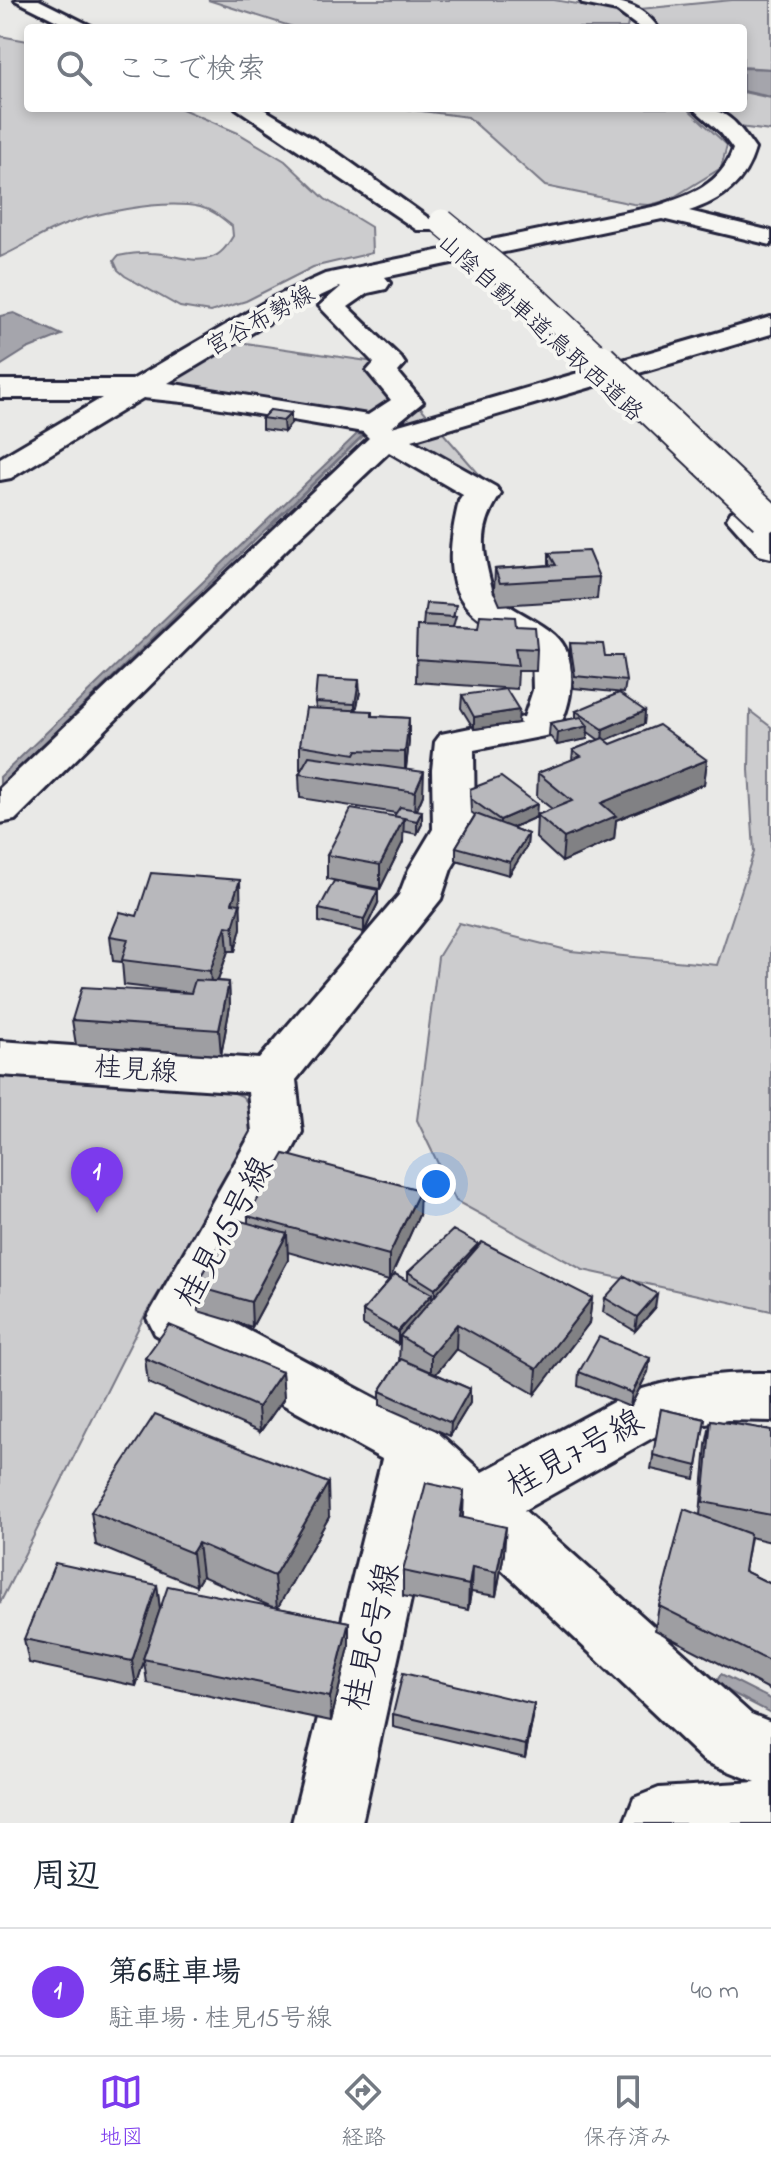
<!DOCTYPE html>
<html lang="ja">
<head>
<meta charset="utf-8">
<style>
  body { margin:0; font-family:"Indie Flower","Klee One",sans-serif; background:#f6f6f7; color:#1f2937 }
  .you { position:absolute; left:436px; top:1184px; width:28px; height:28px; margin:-20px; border:6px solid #fff; border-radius:50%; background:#1a73e8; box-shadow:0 0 0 12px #1a73e833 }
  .badge { display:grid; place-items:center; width:52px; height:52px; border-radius:50%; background:#7c3aed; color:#fff; font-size:26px; font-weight:700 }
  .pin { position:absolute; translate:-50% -66px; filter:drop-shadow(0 2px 4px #0008) }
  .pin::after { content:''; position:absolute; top:42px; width:28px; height:24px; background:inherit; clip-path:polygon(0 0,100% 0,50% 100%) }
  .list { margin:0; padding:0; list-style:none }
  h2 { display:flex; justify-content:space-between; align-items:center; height:104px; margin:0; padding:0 32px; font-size:34px }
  h2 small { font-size:26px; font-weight:400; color:#747a83 }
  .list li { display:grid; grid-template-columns:52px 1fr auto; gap:24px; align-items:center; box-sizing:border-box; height:128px; padding:0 32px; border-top:2px solid #e0e1e3 }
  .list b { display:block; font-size:30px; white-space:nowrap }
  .list p { margin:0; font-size:26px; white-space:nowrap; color:#747a83 }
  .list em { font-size:26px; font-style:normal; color:#747a83 }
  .icon { flex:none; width:44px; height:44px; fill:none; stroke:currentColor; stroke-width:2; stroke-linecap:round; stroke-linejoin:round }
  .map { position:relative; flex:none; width:771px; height:1823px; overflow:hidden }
  .search { position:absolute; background:#fff; box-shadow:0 4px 12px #0003; left:24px; right:24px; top:24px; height:88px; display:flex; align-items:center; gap:20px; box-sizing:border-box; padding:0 28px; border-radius:8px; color:#747a83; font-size:30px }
  .sheet { height:232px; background:#fff }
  nav { display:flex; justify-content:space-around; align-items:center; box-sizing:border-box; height:112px; border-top:2px solid #e0e1e3; background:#fff; font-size:22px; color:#747a83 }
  nav a { display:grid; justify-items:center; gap:4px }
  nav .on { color:#7c3aed }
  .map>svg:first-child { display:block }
</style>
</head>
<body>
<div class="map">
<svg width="771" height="1823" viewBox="0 0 771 1823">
  <rect width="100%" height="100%" fill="#e9e9e7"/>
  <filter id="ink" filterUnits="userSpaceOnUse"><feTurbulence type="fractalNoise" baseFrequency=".0125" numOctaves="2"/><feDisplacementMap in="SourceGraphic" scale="16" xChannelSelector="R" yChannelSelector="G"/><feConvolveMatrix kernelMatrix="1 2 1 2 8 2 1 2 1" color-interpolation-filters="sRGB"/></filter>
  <g filter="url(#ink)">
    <path fill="#ccccce" stroke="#777784" stroke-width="2" d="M 208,0 L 554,0 L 613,10 L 629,18 L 627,28 L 296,28 Z
      M 732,0 L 771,0 L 771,69 L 743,67 L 743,28 L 658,28 L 654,19 L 640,9 Z
      M 0,36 L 28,41 L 28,108 L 180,108 L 238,133 L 285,161 L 325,199 L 371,227 L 372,253 L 313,267 L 246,301 L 210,312 L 180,307 L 125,276 L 118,270 L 114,261 L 118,256 C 129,254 140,252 151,253 C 170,253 191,264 210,258 C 221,255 227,246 233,236 L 232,226 C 222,218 213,210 200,207 C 162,199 90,213 55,229 C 36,237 19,249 0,257 Z
      M 743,92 L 771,98 L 771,131 L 739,127 L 715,108 L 743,108 Z
      M 399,108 L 687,108 L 727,145 L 721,168 L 669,200 L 649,205 L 633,204 L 545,186 L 468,117 Z
      M 232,341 L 381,363 L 410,395 L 375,417 L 159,388 Z
      M 415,401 L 492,489 L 387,429 Z
      M 363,428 L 373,436 L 279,532 L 267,529 L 363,436 L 358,434 Z
      M 750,711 L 771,727 L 771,1311 L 583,1270 L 456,1201 L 417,1120 L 438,957 L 459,923 L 571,951 L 717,965 L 754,852 L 749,770 Z
      M 0,1071 L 225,1089 L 242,1096 L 258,1115 L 257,1134 L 146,1313 L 0,1603 Z"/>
    <path fill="#a5a5ac" stroke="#71717f" stroke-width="2" d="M 743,68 L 771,69 L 771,97 L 743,91 Z
      M 14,313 L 62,335 L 27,349 L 0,366 L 0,316 Z
      M 357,434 L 363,435 L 0,786 L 0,777 Z
      M 721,1674 L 771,1699 L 771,1713 L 715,1684 Z"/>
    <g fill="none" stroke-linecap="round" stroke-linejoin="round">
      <g stroke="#22223b" stroke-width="6">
        <path id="minor" d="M 580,0 C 612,0 639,0 658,28 L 640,28 L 617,11 L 583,4 Z
          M 693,108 C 728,108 736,122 755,149 C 745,184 722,200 689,211 L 771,231 L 771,245 L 662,219 L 385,277 L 390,283 L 386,289 L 368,293 L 348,307 L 401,358 L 405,364 L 398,372 L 423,402 L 392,427 L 771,317 L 771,334 L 412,440 L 496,487 L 501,494 C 476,530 483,552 493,593 C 511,611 536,618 555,635 C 581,658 572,709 555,734 L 474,750 L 475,829 L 451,869 L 441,899 L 296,1080 L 302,1132 L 208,1309 L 435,1430 L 482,1472 L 630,1393 C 676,1377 723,1372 771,1373 L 771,1421 L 727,1420 L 663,1432 L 524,1510 L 751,1714 L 771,1722 L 771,1823 L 624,1823 L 634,1798 L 659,1788 L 756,1782 L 704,1761 L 432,1503 L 362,1823 L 292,1823 L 382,1459 L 155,1334 L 147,1318 L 252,1132 L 248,1092 L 0,1075 L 0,1041 L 259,1059 L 399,895 L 409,869 L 433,829 L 432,770 L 435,742 L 441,734 L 524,717 L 533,690 L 532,653 C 516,639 496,630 479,618 C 440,590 450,541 459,501 L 463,495 L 389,452 L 295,541 L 15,820 L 0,823 L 0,788 L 369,438 L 363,432 L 192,403 L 143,398 L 11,478 L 0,480 L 0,458 L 102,398 L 0,398 L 0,380 L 132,380 L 272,298 L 325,274 L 657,206 C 690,195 721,185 733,149 L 721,133 ZM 342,286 L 319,306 L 374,363 L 367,371 L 391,400 L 368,415 L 168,383 L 290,310 Z"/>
      </g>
      <g stroke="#22223b" stroke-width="6">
        <path id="highway" d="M 15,0 L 39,0 L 95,28 L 71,28 Z
          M 236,108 L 262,108 L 339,154 L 438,225 L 435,230 L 417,230 Z
          M 743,509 L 755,512 L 771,529 L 771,558 L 759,555 L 727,519 L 731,512 Z"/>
      </g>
      <use href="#minor" fill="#f6f6f2" fill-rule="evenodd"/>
      <use href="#highway" fill="#f6f6f2" fill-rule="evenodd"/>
      <g stroke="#22223b" stroke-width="28" stroke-linecap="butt">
        <path id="highway-bridge-far1" d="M 442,222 L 533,297 L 602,362"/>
      </g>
      <g stroke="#22223b" stroke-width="36" stroke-linecap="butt">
        <path id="highway-bridge" d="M 600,360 L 765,516"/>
      </g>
      <use href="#highway-bridge-far1" stroke="#f6f6f2" stroke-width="25"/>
      <use href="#highway-bridge" stroke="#f6f6f2" stroke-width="32"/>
    </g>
    <path fill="#9e9ea2" stroke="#22223b" stroke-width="2" d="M 270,410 L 291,424 L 284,432 L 262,429 L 262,418 Z
      M 549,553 L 599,577 L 597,599 L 500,605 L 494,591 L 495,569 L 549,565 Z
      M 424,615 L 456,616 L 453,627 L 478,628 L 516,626 L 537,649 L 536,671 L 518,671 L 517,689 L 416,682 L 417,626 L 423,626 Z
      M 570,643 L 605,656 L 626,681 L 624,693 L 574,688 L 570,655 Z
      M 360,692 L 356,710 L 372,716 L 409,718 L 409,741 L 406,769 L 423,795 L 417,810 L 422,824 L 417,834 L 403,831 L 403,842 L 380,889 L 327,879 L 327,855 L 394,816 L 396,813 L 300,798 L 299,774 L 302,769 L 300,769 L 300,745 L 316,708 L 315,702 Z
      M 462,695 L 518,723 L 474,729 L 461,708 Z
      M 576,711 L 645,711 L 644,724 L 605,740 L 611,744 L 707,760 L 704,784 L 616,820 L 614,839 L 562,862 L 536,838 L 537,815 L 552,809 L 537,797 L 538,773 L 572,760 L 573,750 L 599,740 L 588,732 L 587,739 L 557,745 L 549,735 L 550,723 L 576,718 Z
      M 470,789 L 536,817 L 512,828 L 528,834 L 527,846 L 509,875 L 456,860 L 456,847 L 475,815 L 471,812 Z
      M 378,903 L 364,932 L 319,922 L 319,909 Z
      M 241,904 L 240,907 L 241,928 L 235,951 L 228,951 L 218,981 L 229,982 L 230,1006 L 221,1055 L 76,1045 L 72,1020 L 191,993 L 124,985 L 122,962 L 113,961 L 110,936 L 137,916 Z
      M 419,1215 L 389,1280 L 408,1281 L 408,1272 L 478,1244 L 478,1246 L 592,1298 L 589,1323 L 535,1394 L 456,1349 L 436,1374 L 470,1389 L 470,1403 L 450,1436 L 380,1405 L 380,1391 L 399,1361 L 400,1342 L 398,1344 L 363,1325 L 363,1311 L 389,1281 L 288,1252 L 288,1260 L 252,1327 L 198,1311 L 195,1286 L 248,1223 L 248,1216 Z
      M 605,1298 L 655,1308 L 635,1331 L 603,1312 Z
      M 145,1358 L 282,1372 L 284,1398 L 260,1432 L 148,1383 Z
      M 650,1358 L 648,1372 L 630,1407 L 578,1386 L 579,1372 Z
      M 661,1409 L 705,1419 L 695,1479 L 651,1469 Z
      M 711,1420 L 771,1430 L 771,1542 L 750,1537 L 744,1571 L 771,1584 L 771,1690 L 655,1630 L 659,1606 L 700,1515 L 706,1445 Z
      M 91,1512 L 329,1517 L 277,1608 L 349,1622 L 349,1647 L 331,1721 L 147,1683 L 144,1661 L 136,1686 L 29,1663 L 24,1639 L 157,1585 L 160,1609 L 270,1606 L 202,1576 L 196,1586 L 96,1545 Z
      M 463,1518 L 504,1553 L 496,1596 L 471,1592 L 468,1610 L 403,1596 L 403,1571 Z
      M 393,1714 L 533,1717 L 525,1758 L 393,1727 Z"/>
    <path fill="#818184" stroke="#22223b" stroke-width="2" d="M 291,413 L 291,424 L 284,432 L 283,421 Z
      M 359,680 L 360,692 L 355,716 L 355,704 Z
      M 519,710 L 518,723 L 474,729 L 474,717 Z
      M 645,711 L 644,724 L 602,742 L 603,729 Z
      M 409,718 L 409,741 L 405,775 L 405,752 Z
      M 588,726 L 587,739 L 557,745 L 558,733 Z
      M 707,760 L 704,784 L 616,820 L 614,839 L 562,862 L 564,838 L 601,803 Z
      M 424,772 L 423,795 L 414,816 L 415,792 Z
      M 537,804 L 536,817 L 499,833 L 500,820 Z
      M 422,811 L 422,824 L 417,834 L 417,821 Z
      M 404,818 L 403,842 L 380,889 L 380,865 Z
      M 528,834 L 527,846 L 509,875 L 510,862 Z
      M 240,880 L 241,928 L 235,951 L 232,903 Z
      M 378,890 L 378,903 L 364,932 L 364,919 Z
      M 226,926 L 228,951 L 212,996 L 210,971 Z
      M 229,982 L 230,1006 L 221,1055 L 219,1030 Z
      M 420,1190 L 419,1215 L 389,1281 L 389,1255 Z
      M 287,1234 L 288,1260 L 252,1327 L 251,1302 Z
      M 478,1244 L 478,1258 L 435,1303 L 435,1289 Z
      M 432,1294 L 431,1308 L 400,1336 L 400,1342 L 398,1344 L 398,1331 Z
      M 657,1294 L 655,1308 L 635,1331 L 637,1317 Z
      M 592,1298 L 589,1323 L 535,1394 L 537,1369 Z
      M 457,1324 L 456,1349 L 431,1380 L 431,1355 Z
      M 650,1358 L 648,1372 L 630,1407 L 632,1393 Z
      M 282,1372 L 284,1398 L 260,1432 L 258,1407 Z
      M 470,1389 L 470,1403 L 450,1436 L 451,1423 Z
      M 328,1483 L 329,1517 L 277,1609 L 274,1576 Z
      M 464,1491 L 463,1516 L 459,1542 L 460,1517 Z
      M 506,1527 L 504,1553 L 496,1596 L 497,1572 Z
      M 198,1543 L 202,1576 L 196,1586 L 192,1553 Z
      M 472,1567 L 471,1592 L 468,1610 L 469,1585 Z
      M 157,1585 L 160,1610 L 143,1659 L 144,1661 L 136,1686 L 132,1661 Z
      M 349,1622 L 349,1647 L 331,1721 L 330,1697 Z
      M 534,1704 L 533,1717 L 525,1758 L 526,1745 Z"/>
    <path fill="#b8b8bc" stroke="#22223b" stroke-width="2" d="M 270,410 L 291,413 L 283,421 L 262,418 Z
      M 588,551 L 599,577 L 500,583 L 495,569 L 556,565 L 549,553 Z
      M 426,603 L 456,605 L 453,617 L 424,615 Z
      M 480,615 L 515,617 L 516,626 L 535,627 L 537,649 L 515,648 L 518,666 L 416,659 L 417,626 L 478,628 Z
      M 570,643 L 603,644 L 605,656 L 622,656 L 626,681 L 575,676 Z
      M 317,678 L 359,680 L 355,704 L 315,702 Z
      M 506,689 L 519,710 L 474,717 L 462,695 Z
      M 619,693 L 645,711 L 603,729 L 576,711 Z
      M 306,708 L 372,711 L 372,716 L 409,718 L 405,752 L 357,750 L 355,754 L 300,745 Z
      M 581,717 L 588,726 L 558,733 L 550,723 Z
      M 659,725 L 707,760 L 601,803 L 616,816 L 564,838 L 537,815 L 572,801 L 538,773 L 581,756 L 573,750 L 603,738 L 611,744 Z
      M 309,756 L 424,772 L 415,792 L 299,774 Z
      M 501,777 L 537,804 L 500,820 L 471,799 L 470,789 Z
      M 400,807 L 422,811 L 417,821 L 394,816 Z
      M 351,809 L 404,818 L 380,865 L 327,855 Z
      M 476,814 L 528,834 L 510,862 L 456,847 Z
      M 151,873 L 240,880 L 232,903 L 240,904 L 233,927 L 226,926 L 210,971 L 122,960 L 128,939 L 110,936 L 120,912 L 137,916 Z
      M 334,881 L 378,890 L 364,919 L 319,909 Z
      M 195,980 L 229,982 L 219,1030 L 72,1020 L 82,987 L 191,993 Z
      M 284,1154 L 420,1190 L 389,1255 L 248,1216 Z
      M 234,1219 L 287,1234 L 251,1302 L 195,1286 Z
      M 453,1230 L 478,1244 L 435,1289 L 408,1272 Z
      M 482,1242 L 592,1298 L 537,1369 L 457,1324 L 431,1355 L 400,1336 Z
      M 395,1274 L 432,1294 L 398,1331 L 363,1311 Z
      M 625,1276 L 657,1294 L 637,1317 L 605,1298 Z
      M 169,1325 L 282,1372 L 258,1407 L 145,1358 Z
      M 599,1337 L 650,1358 L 632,1393 L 579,1372 Z
      M 401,1359 L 470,1389 L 451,1423 L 380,1391 Z
      M 661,1409 L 705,1419 L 697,1466 L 653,1455 Z
      M 155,1414 L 328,1483 L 274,1576 L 198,1543 L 192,1553 L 91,1512 Z
      M 711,1420 L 771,1430 L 771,1515 L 703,1502 Z
      M 426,1483 L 464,1491 L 460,1517 L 506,1527 L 497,1572 L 472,1567 L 469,1585 L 403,1571 Z
      M 684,1509 L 750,1534 L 744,1571 L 771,1584 L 771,1662 L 659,1606 Z
      M 55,1563 L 157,1585 L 132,1661 L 24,1639 Z
      M 168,1586 L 349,1622 L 330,1697 L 143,1659 Z
      M 403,1673 L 534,1704 L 526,1745 L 393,1714 Z"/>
  </g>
  <g text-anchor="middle" stroke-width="8" stroke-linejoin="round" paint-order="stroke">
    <g font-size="24" fill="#22223b" stroke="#f6f6f2">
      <text transform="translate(260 320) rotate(-29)" y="8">宮谷布勢線</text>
      <text transform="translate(541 327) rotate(42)" y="8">山陰自動車道;鳥取西道路</text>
    </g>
    <g font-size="28" fill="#22223b" stroke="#f6f6f2">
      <text transform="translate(136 1068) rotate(4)" y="10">桂見線</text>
    </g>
    <g font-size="34" fill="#22223b" stroke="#f6f6f2">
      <text transform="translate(223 1231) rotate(-61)" y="12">桂見15号線</text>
      <text transform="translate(574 1452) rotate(-28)" y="12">桂見7号線</text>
      <text transform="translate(370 1636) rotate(-77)" y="12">桂見6号線</text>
    </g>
  </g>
</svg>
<div class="you"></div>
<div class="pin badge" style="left:97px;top:1213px">1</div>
<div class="search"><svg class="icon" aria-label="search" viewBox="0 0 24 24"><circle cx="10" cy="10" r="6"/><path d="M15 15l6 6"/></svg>ここで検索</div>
</div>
<section class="sheet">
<h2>周辺<small></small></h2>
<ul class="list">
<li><span class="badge">1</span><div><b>第6駐車場</b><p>駐車場 · 桂見15号線</p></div><em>40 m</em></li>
</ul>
</section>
<nav>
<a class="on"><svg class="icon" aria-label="map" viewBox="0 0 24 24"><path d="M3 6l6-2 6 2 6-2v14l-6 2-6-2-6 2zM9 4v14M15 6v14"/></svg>地図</a>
<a><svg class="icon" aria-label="directions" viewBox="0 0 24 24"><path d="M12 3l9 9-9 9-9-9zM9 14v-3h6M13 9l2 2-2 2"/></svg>経路</a>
<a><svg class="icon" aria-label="saved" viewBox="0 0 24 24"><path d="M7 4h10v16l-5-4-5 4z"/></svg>保存済み</a>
</nav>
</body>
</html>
